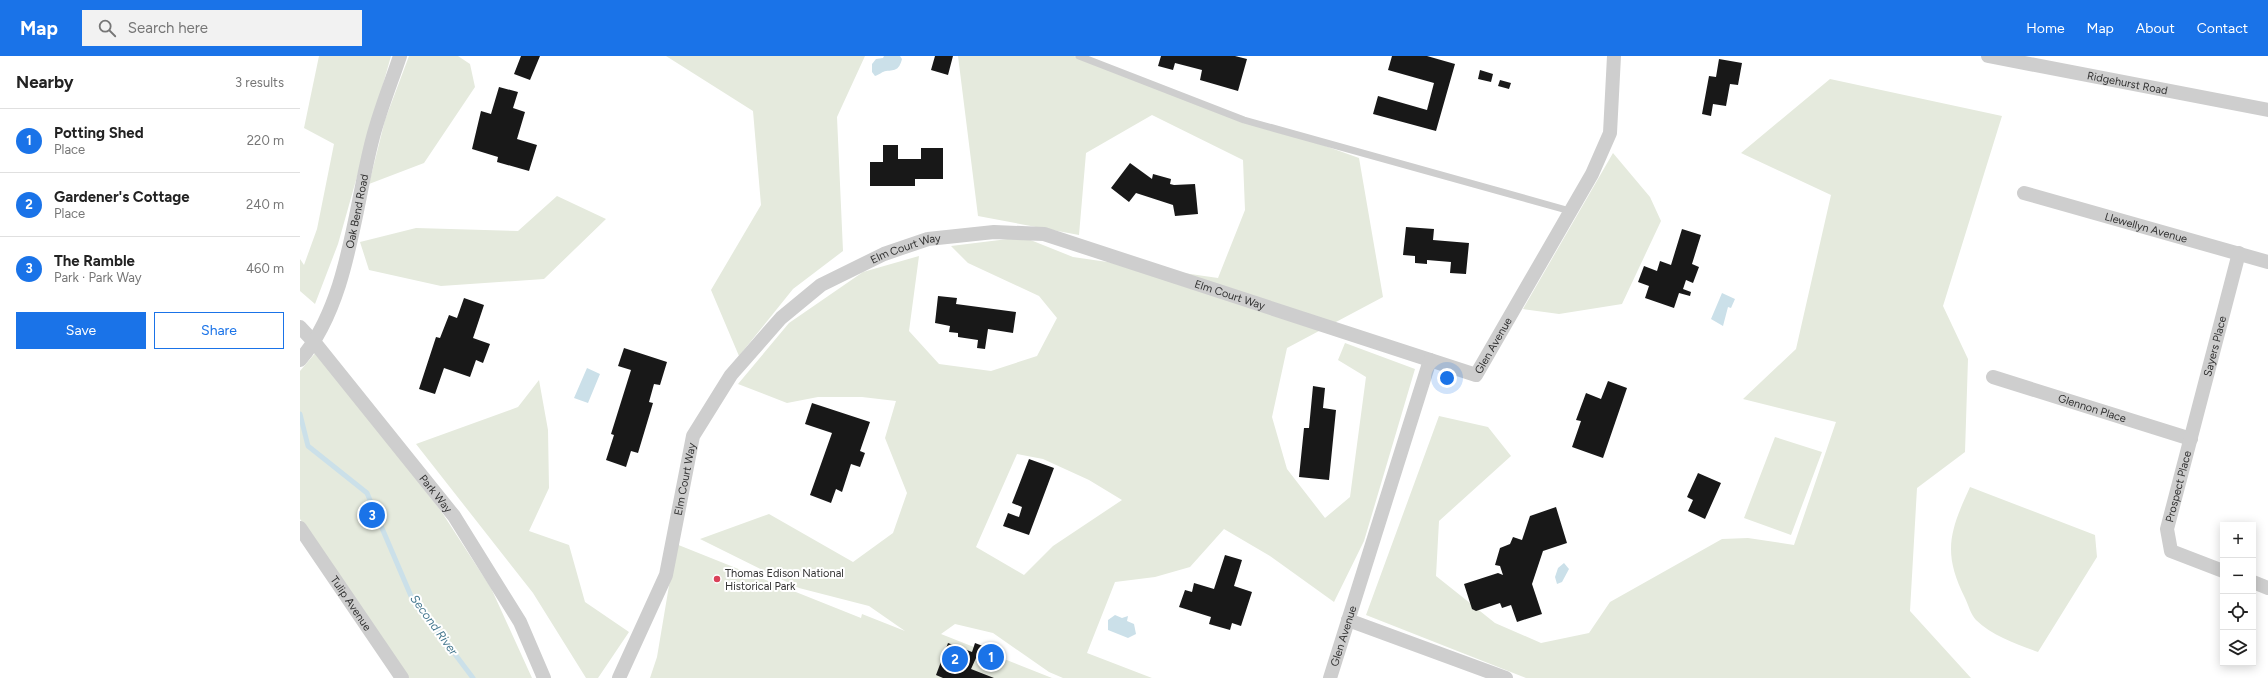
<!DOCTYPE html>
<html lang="en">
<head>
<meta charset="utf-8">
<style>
  body { margin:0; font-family:Figtree,sans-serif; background:#f2f2f2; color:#222 }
  .controls { position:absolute; right:12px; bottom:12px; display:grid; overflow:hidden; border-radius:0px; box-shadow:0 2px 10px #0003 }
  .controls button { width:36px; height:36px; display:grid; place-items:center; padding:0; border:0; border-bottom:1px solid #e0e0e0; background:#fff; color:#222; font:20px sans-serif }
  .you { position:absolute; left:1147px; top:322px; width:14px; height:14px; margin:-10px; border:3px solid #fff; border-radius:50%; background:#1a73e8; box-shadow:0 0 0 6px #1a73e833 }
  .badge { display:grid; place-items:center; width:26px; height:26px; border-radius:50%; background:#1a73e8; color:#fff; font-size:13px; font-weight:700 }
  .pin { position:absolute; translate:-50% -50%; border:2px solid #fff; box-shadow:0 1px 4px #0006 }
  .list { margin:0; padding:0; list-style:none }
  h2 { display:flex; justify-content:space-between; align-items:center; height:52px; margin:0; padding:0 16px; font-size:17px }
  h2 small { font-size:13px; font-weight:400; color:#767676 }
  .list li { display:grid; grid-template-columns:26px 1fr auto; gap:12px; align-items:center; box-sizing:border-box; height:64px; padding:0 16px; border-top:1px solid #e0e0e0 }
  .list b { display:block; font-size:15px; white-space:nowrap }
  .list p { margin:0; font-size:13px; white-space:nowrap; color:#767676 }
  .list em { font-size:13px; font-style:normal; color:#767676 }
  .actions { display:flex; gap:8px; padding:12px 16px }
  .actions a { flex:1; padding:9px 0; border:1px solid #1a73e8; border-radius:0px; text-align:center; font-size:14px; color:#1a73e8 }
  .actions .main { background:#1a73e8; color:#fff }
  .icon { flex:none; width:22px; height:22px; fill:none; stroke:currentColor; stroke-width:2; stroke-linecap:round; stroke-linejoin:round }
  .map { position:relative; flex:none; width:1968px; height:622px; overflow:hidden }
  header { display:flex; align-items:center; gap:24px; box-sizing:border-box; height:56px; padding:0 20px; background:#1a73e8; color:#fff }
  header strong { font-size:19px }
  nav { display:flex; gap:22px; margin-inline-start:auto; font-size:14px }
  .search { width:280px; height:36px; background:#f2f2f2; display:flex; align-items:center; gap:10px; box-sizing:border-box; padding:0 14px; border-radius:0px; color:#767676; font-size:15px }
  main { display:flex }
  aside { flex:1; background:#fff }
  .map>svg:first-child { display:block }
</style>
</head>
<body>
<header>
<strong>Map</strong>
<div class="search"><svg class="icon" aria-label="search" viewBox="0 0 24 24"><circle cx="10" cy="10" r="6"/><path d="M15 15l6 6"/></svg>Search here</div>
<nav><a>Home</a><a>Map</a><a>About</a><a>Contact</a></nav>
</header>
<main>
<aside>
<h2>Nearby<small>3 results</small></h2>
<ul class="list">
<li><span class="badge">1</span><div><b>Potting Shed</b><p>Place</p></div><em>220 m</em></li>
<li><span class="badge">2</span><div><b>Gardener's Cottage</b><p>Place</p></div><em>240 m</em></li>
<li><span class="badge">3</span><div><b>The Ramble</b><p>Park · Park Way</p></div><em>460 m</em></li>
</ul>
<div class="actions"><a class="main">Save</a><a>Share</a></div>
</aside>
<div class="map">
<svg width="1968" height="622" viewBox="0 0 1968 622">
  <rect width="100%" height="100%" fill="#fff"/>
  <path fill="#e5eadd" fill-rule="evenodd" d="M 19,0 L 91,0 L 38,188 L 15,248 L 0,235 L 0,203 L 4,209 L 17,173 L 34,88 L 4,72 Z
    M 109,0 L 158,0 L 170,8 L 175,31 L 124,107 L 69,128 L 85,64 Z
    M 366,0 L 565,0 L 537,61 L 543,195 L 493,233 L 439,300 L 411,234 L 461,149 L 453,55 Z
    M 658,0 L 774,0 L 1059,102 L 1083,241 L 987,292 L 972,361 L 987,413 L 1025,462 L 1050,441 L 1066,321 L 1038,304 L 1045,287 L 1115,313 L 1064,485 L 1034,546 L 970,500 L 924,473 L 890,511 L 855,521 L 815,526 L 787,597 L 852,622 L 763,622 L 749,616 L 693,577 L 655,568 L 641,578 L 752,622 L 350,622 L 357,601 L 376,488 L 561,562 L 562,558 L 605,575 L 569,550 L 499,532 L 400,483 L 469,458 L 553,506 L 593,477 L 607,437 L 585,382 L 596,345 L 562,341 L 518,341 L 487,347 L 438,328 L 489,267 L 563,216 L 619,200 L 609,275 L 639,308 L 691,315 L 737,300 L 757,262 L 739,240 L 668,207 L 651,190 L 723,181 L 773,201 L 918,222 L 945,154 L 943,104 L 852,59 L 786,97 L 779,179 L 678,160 ZM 717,398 L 743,403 L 789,424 L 822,444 L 753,490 L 724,519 L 676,491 Z
    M 1530,23 L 1702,60 L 1643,250 L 1668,303 L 1665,396 L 1617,432 L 1610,555 L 1671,622 L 1226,622 L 1066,559 L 1139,360 L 1188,371 L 1211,400 L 1139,465 L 1136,520 L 1195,567 L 1241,587 L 1289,577 L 1310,546 L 1422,483 L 1448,482 L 1494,489 L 1536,366 L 1443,343 L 1496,293 L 1531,139 L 1441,97 Z
    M 1313,97 L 1350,141 L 1361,165 L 1322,248 L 1259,258 L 1223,253 Z
    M 257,140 L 306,163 L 244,223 L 141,230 L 69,214 L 60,186 L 116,172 L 218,175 Z
    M 17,295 L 141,455 L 191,532 L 232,622 L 107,622 L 0,463 L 0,315 Z
    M 239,324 L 248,374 L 249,432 L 229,475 L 269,489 L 285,546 L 329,576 L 298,622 L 286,622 L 233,537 L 116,388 L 218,351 Z
    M 1475,381 L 1522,396 L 1491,479 L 1444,462 Z
    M 1670,431 L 1795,479 L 1797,501 L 1738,596 C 1717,588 1692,580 1676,564 C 1671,559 1668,548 1665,542 C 1642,496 1650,475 1670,431 Z"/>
  <path fill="#cbe0e9" d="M 584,0 L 600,0 L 602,3 C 599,14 596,14 586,15 C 583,15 579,19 575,20 L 572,16 L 572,8 L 576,3 L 583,2 Z
    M 1422,237 L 1435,243 L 1431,252 L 1428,251 L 1423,270 L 1411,263 Z
    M 287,312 L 300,318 L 288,347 L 274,342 Z
    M 1264,507 L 1269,513 L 1262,526 L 1257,528 L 1255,521 L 1258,512 Z
    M 815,559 L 822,562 L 828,560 L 827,565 L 834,568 L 836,578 L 828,582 L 808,574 L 808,564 Z"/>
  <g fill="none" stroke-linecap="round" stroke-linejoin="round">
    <path stroke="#cbe0e9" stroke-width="5" d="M 0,358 L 8,390 L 67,437 L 111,540 L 173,622"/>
  </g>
  <path fill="#181818" d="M 221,0 L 240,0 L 230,24 L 214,18 Z
    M 635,0 L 653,0 L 648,19 L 631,14 Z
    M 861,0 L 935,0 L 947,3 L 938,35 L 900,24 L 902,14 L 875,7 L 873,14 L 858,10 Z
    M 1092,0 L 1127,0 L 1155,8 L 1136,75 L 1073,58 L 1078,40 L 1127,54 L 1134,27 L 1088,14 Z
    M 1419,3 L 1442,7 L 1438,29 L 1430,28 L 1426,50 L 1413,48 L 1411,60 L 1402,58 L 1409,20 L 1416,21 Z
    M 1180,14 L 1193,18 L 1191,26 L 1178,23 Z
    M 1200,24 L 1211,27 L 1209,33 L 1198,30 Z
    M 199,31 L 218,36 L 213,52 L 225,56 L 217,83 L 237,89 L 229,115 L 197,106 L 198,101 L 172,93 L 181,55 L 191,58 Z
    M 583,89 L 598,89 L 598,103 L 621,103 L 621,92 L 643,92 L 643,123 L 615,123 L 615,130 L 570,130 L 570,106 L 583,106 Z
    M 830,107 L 852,123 L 853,118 L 871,123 L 870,128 L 874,129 L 895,128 L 898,158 L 875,160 L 873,149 L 836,137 L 829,146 L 811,132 Z
    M 1106,171 L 1134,173 L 1133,184 L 1169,187 L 1166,218 L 1150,217 L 1151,206 L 1127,204 L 1127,208 L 1115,207 L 1115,200 L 1103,199 Z
    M 1382,173 L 1401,179 L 1392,208 L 1399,211 L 1393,227 L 1386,224 L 1383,233 L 1391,236 L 1390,240 L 1379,237 L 1374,252 L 1345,242 L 1349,230 L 1338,226 L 1344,210 L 1357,215 L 1360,205 L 1371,209 Z
    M 638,240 L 657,242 L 656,248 L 716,256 L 713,277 L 688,273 L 685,293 L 677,292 L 678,284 L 658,281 L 658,277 L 649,276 L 650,270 L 635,267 Z
    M 164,242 L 184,249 L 173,282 L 190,288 L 183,307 L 176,304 L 170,321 L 144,312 L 135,338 L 119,333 L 136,281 L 140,282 L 149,259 L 157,262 Z
    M 324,292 L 367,306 L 360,329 L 354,328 L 349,346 L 353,347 L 338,397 L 331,395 L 326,411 L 306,404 L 314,379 L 311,378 L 331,314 L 318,310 Z
    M 1308,325 L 1327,332 L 1303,402 L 1272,391 L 1281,365 L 1276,364 L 1286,337 L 1301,343 Z
    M 1013,330 L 1025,332 L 1023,352 L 1036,354 L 1029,424 L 999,421 L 1004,372 L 1009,372 Z
    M 512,347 L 570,366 L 560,395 L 565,397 L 560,411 L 551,408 L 542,436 L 536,433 L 531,447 L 510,439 L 532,377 L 505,368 Z
    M 729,403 L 754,412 L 729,479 L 703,470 L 708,457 L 719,461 L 722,451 L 712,447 Z
    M 1398,417 L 1421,427 L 1405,463 L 1388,455 L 1393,444 L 1387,441 Z
    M 1256,451 L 1267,487 L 1243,495 L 1232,528 L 1242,558 L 1217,566 L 1211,549 L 1202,552 L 1200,547 L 1176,555 L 1172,553 L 1164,528 L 1198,517 L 1203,519 L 1200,510 L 1195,509 L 1200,492 L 1210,488 L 1213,481 L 1222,484 L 1230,460 Z
    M 925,499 L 942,504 L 934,530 L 952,536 L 941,570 L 932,567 L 930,574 L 909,568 L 911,561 L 879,551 L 885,534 L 892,536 L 894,527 L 914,533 Z
    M 648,587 L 672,596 L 675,587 L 701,597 L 696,610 L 676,602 L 671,613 L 694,622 L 643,622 L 636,619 Z"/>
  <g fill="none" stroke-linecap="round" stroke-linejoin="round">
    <path stroke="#cecece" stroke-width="7" d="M 779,0 L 944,64 L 1270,155"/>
    <g stroke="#cecece" stroke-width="14">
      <path id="s1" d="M 1688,0 L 1968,54"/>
      <path id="s2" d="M 1724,137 L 1968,206"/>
      <path id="s3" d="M 0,271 L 15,287 L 154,460 L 220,566 L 244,622"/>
      <path id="s4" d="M 0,304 C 49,247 54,152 73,81 C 80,54 91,27 100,0"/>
      <path id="s5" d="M 1693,321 L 1891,383"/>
      <path id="s6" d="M 0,472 L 102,622"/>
      <path id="s7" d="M 1923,515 L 1871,495 L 1867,473 L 1939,197"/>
      <path d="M 1953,526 L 1968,532"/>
      <path d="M 1048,564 L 1206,622"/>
      <path id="s8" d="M 319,622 L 366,519 L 393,380 L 431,319 L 481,262 L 521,229 L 584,198 L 628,183 L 694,176 L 744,178 L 1176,319 L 1292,118 L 1310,77 L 1314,0"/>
      <path id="s9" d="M 1030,622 L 1130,304"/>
    </g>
  </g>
  <circle fill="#da4158" stroke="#fff" stroke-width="1.5" cx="417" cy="523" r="4"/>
  <g text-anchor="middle" stroke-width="4" stroke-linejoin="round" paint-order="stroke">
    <g font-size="11" fill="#313131" stroke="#fff">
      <text dy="4" stroke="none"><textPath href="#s1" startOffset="142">Ridgehurst Road</textPath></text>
      <text dy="4" stroke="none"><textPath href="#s4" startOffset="161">Oak Bend Road</textPath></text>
      <text dy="4" stroke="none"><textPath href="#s2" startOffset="127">Llewellyn Avenue</textPath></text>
      <text dy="4" stroke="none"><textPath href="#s8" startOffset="547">Elm Court Way</textPath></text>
      <text dy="4" stroke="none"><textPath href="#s8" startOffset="883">Elm Court Way</textPath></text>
      <text dy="4" stroke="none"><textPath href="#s8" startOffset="1176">Glen Avenue</textPath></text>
      <text dy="4" stroke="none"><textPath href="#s7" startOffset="267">Sayers Place</textPath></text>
      <text dy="4" stroke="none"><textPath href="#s5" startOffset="104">Glennon Place</textPath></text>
      <text dy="4" stroke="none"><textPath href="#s8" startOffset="211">Elm Court Way</textPath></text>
      <text dy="4" stroke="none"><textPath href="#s7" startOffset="122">Prospect Place</textPath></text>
      <text dy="4" stroke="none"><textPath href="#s3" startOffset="215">Park Way</textPath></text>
      <text dy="4" stroke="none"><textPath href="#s6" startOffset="91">Tulip Avenue</textPath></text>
      <text dy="4" stroke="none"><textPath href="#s9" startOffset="44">Glen Avenue</textPath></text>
    </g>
    <g font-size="11" fill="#313131" stroke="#fff" text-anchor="start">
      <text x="425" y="521">Thomas Edison National<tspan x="425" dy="13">Historical Park</tspan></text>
    </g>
    <g font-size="12" font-style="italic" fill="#44778e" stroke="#fff">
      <text transform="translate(134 569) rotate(54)" y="4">Second River</text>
    </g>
  </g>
</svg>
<div class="controls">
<button>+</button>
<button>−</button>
<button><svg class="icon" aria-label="locate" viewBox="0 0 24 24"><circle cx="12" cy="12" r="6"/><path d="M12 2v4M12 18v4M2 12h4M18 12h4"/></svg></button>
<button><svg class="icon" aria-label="layers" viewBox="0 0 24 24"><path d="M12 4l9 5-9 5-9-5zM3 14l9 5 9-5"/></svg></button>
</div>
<div class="you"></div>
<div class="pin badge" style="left:691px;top:601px">1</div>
<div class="pin badge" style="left:655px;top:603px">2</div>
<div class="pin badge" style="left:72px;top:459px">3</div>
</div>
</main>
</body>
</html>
